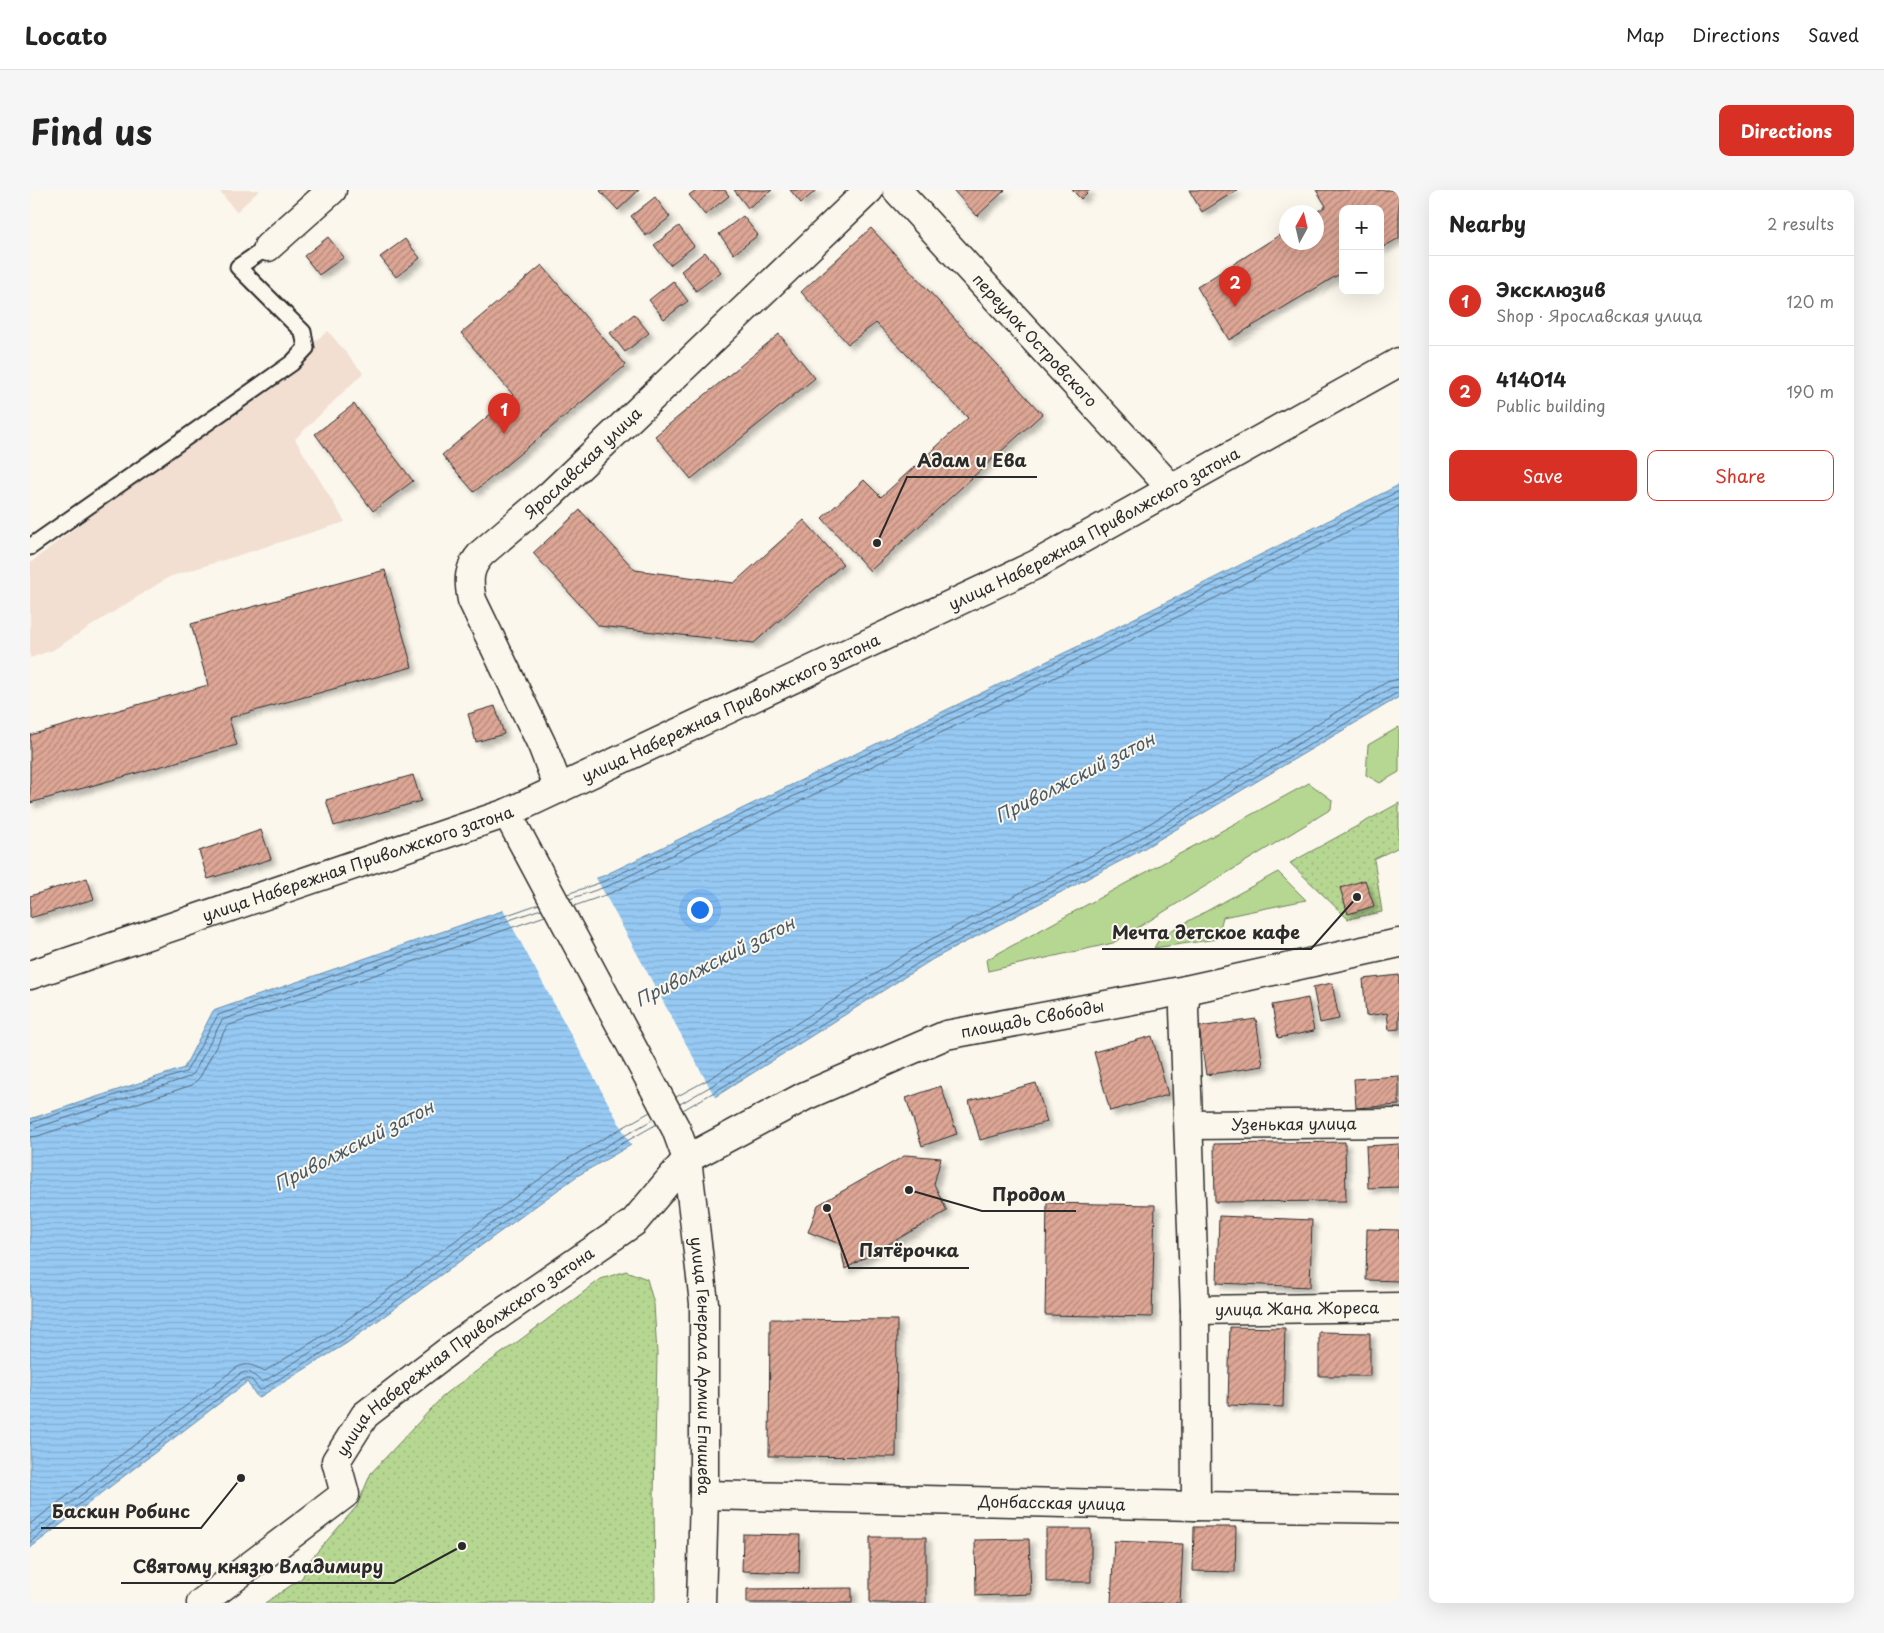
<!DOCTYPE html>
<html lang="en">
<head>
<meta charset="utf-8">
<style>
  body { margin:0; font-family:"Playpen Sans",sans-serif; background:#f6f6f6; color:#222 }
  .controls { position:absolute; right:15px; top:15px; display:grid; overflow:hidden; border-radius:10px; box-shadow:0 5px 20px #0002 }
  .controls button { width:45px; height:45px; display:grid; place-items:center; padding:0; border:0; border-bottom:1px solid #e0e0e0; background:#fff; color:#222; font:25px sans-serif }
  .compass { position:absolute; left:1249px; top:15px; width:45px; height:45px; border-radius:50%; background:#fff; box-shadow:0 5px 20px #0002; rotate:8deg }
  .you { position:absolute; left:669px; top:719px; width:18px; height:18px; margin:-12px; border:4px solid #fff; border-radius:50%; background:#1a73e8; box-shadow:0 0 0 8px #1a73e833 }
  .badge { display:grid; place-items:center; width:32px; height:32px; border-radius:50%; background:#d93025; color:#fff; font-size:16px; font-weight:700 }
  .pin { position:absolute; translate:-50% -41px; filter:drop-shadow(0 1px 2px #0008) }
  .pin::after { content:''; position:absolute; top:26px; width:18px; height:15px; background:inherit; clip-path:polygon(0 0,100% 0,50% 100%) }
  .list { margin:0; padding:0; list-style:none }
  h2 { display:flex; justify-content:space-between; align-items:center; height:65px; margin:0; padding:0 20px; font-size:21px }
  h2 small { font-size:16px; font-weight:400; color:#767676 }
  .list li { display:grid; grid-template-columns:32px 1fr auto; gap:15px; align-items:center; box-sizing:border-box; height:90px; padding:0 20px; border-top:1px solid #e0e0e0 }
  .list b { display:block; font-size:19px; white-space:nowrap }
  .list p { margin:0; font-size:16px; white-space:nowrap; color:#767676 }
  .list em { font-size:16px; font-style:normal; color:#767676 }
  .actions { display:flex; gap:10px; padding:15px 20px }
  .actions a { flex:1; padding:11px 0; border:1px solid #d93025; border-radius:10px; text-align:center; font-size:18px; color:#d93025 }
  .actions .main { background:#d93025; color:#fff }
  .map { position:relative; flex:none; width:1369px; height:1413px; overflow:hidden; border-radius:10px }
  header { display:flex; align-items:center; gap:30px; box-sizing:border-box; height:70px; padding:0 25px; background:#fff; border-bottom:1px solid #e0e0e0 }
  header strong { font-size:24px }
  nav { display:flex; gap:28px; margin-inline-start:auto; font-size:18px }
  .intro { display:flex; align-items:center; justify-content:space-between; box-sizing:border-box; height:120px; padding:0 30px }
  h1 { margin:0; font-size:35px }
  .button { padding:12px 22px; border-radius:10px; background:#d93025; color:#fff; font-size:18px; font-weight:700 }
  main { display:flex; gap:30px; padding:0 30px }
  aside { flex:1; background:#fff; border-radius:10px; box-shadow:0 5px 20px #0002 }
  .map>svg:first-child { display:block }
</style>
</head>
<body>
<header>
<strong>Locato</strong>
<nav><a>Map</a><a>Directions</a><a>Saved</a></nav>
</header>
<div class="intro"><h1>Find us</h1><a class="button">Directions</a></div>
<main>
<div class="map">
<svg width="1369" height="1413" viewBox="0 0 1369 1413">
  <defs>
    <pattern id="park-dots" width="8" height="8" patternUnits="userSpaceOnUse" patternTransform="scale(1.25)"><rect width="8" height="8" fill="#b6d791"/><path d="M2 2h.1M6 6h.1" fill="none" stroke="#9db97d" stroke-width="1.8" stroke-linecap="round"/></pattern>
    <pattern id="water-rules" width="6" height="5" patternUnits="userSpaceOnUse" patternTransform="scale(1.25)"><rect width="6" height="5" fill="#96c9f3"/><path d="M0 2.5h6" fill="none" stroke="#81add0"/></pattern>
    <pattern id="building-hatch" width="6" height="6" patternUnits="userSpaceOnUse" patternTransform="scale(1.25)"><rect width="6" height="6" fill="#dda695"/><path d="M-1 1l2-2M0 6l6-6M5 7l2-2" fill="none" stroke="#b3877a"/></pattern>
    <filter id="shadow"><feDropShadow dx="4.5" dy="4.5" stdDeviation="2.5" flood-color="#0004"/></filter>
  </defs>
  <rect width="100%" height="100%" fill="#fbf7ec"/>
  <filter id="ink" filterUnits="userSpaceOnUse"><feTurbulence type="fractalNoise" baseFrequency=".02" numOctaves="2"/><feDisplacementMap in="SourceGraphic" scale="10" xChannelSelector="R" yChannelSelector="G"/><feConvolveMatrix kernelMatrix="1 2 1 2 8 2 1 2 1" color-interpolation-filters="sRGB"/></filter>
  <g filter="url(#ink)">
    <path fill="#f2dfd2" d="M 189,0 L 230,0 L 206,22 Z
      M 298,141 L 333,183 L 265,249 L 315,332 L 139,387 L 23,460 L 0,468 L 0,373 Z"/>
    <path fill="#b6d791" stroke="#70815e" d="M 1369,537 L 1369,582 L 1350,593 L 1336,585 L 1338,555 Z
      M 1279,593 L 1302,610 L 1301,619 L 1083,753 L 958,781 L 956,770 Z
      M 1248,682 L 1276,710 L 1193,727 L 1187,749 L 1124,758 L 1131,746 Z"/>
    <path fill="url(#park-dots)" stroke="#70815e" d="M 1369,613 L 1369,657 L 1344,669 L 1352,722 L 1318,729 L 1260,673 Z
      M 596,1081 L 617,1089 L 624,1114 L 627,1164 L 624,1306 L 625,1409 L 623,1413 L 235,1413 L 272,1388 L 281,1369 L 327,1316 L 341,1283 L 416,1203 L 490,1150 L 571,1089 Z"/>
    <path fill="url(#water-rules)" stroke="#6b8aa3" d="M 1369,295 L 1369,507 L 1106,663 L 903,769 L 688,905 L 547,986 L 317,1153 L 228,1208 L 217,1192 L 0,1358 L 0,929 L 154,878 L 183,821 L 573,686 L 1061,450 Z"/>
    <path fill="#fbf7ec" d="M 565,686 L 686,909 L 602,957 L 472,718 Z"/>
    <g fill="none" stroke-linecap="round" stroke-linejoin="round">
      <path stroke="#566a7b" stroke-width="1" d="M 537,704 L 575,691 L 1063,454 L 1369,301
        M 540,709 L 578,696 L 1066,460 L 1369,308
        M 544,716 L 581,703 L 1069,466 L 1369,316
        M 646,907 L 679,889 L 894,753 L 1097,647 L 1357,492 L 1369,489
        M 650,914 L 683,895 L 897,759 L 1101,654 L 1361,498 L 1369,497
        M 653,920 L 686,901 L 901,765 L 1104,659 L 1365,504 L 1369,503
        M 0,933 L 156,882 L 188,825 L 509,714
        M 0,940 L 159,887 L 164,883 L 192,830 L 511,719
        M 0,947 L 8,946 L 162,895 L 170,887 L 197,836 L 515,726
        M 0,1334 L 206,1178 C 218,1171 225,1177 235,1181 L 307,1137 L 536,970 L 620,922
        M 0,1344 L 210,1184 C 222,1178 224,1188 233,1192 L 311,1143 L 541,976 L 624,929
        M 0,1352 L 214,1189 L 221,1189 L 229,1199 L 231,1200 L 315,1149 L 544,981 L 627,934"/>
    </g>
    <path fill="url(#building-hatch)" stroke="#2b2b2b" filter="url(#shadow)" d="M 571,0 L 609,0 L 588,20 L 570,1 Z
      M 666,0 L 695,0 L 699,6 L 675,25 L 659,5 Z
      M 704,0 L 742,0 L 718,18 Z
      M 760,0 L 787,0 L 771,13 Z
      M 923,0 L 975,0 L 947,26 Z
      M 1042,0 L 1060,0 L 1051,9 Z
      M 1159,0 L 1207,0 L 1172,22 Z
      M 1286,0 L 1369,0 L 1369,48 L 1350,59 L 1350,19 L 1313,19 L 1313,82 L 1199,150 L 1167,97 L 1256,41 L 1256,52 L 1286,52 L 1286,22 L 1296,16 Z
      M 625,7 L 640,27 L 616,46 L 601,26 Z
      M 713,26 L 728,45 L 704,64 L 689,44 Z
      M 649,36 L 664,56 L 640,75 L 624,55 Z
      M 841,38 L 1012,224 L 840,381 L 792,328 L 834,290 L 851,307 L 938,228 L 846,133 L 818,154 L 771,102 Z
      M 298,47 L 314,67 L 289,85 L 274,66 Z
      M 375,49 L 390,68 L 366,87 L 350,67 Z
      M 675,62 L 691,82 L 666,101 L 651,81 Z
      M 512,75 L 596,175 L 444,302 L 412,265 L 483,205 L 431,143 Z
      M 643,91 L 658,111 L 634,129 L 619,110 Z
      M 604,124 L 619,143 L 595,162 L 580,143 Z
      M 749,144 L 785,188 L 661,289 L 625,246 Z
      M 324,214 L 383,291 L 343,321 L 285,244 Z
      M 550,320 L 605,380 L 704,393 L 774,330 L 813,374 L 724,453 L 569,436 L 503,363 Z
      M 355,380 L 382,477 L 199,528 L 207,555 L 0,613 L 0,545 L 178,495 L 161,434 Z
      M 465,516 L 474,544 L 446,552 L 438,524 Z
      M 383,585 L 391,611 L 304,636 L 296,610 Z
      M 231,640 L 241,669 L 178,689 L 169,661 Z
      M 57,688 L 64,709 L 0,728 L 0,706 Z
      M 1335,690 L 1344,716 L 1318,724 L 1310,698 Z
      M 1369,785 L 1369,839 L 1359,840 L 1357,823 L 1336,826 L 1333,789 Z
      M 1302,793 L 1309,829 L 1290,833 L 1283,797 Z
      M 1278,808 L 1284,841 L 1248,848 L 1242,815 Z
      M 1226,829 L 1233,876 L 1176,885 L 1169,837 Z
      M 1122,846 L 1138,905 L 1080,921 L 1064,862 Z
      M 1369,886 L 1369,915 L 1326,918 L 1324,889 Z
      M 1006,893 L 1017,932 L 950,950 L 939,911 Z
      M 911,896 L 927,944 L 892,956 L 876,908 Z
      M 1315,952 L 1316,1011 L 1185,1012 L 1184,954 Z
      M 1369,954 L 1369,997 L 1338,998 L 1336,956 Z
      M 876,965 L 911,968 L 904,994 L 917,1021 L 815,1079 L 810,1054 L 778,1042 L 788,1015 Z
      M 1017,1013 L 1125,1015 L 1122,1127 L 1015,1125 Z
      M 1189,1026 L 1282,1030 L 1280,1097 L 1187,1093 Z
      M 1337,1039 L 1369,1040 L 1369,1091 L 1336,1090 Z
      M 740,1129 L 867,1130 L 866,1267 L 739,1266 Z
      M 1200,1137 L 1255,1138 L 1253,1217 L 1198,1215 Z
      M 1289,1142 L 1340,1143 L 1340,1186 L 1289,1186 Z
      M 1164,1337 L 1206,1337 L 1205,1382 L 1163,1381 Z
      M 1016,1339 L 1061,1339 L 1061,1392 L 1016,1392 Z
      M 713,1344 L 770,1345 L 769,1383 L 712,1381 Z
      M 840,1347 L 896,1347 L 896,1413 L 840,1413 Z
      M 999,1349 L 1001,1404 L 946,1406 L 945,1350 Z
      M 1084,1351 L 1153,1354 L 1150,1413 L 1081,1413 Z
      M 822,1398 L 822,1413 L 717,1413 L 717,1399 Z"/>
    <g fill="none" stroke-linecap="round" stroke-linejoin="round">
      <g stroke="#2b2b2b" stroke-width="19">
        <path id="service" d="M 0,357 L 262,173 L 276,158 L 273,142 L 208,77 L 238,57"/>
      </g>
      <g stroke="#2b2b2b" stroke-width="31">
        <g id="minor">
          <path id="s1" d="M 867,0 L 1142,299"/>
          <path d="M 238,57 L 302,0"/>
          <path id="s2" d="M 529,599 L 512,555 L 442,410 C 438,390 438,378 452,363 L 520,305 L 839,0"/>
          <path d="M 1156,800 L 1154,820 L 1165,1120 L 1166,1316"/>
          <path id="s3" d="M 1159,935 L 1369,933"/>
          <path id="s4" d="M 1165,1120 L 1369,1117"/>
          <path id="s5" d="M 674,1305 L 1166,1316 L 1369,1319"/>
          <path id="s6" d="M 171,1413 L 315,1304 L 306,1271 L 335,1225 L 430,1152 L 604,1032 L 657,969 L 775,906 L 916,845 L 1156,800 L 1369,753"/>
        </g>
      </g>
      <g stroke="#2b2b2b" stroke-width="31">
        <g id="secondary">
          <path id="s7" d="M 477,623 L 646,939 L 657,969 L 674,1113 L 674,1305 L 671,1413"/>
          <path id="s8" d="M 0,785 L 477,623 L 1005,375 L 1369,172"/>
        </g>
      </g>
      <use href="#service" stroke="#fbf7ec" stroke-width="15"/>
      <use href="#minor" stroke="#fbf7ec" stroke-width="28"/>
      <use href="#secondary" stroke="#fbf7ec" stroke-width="28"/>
    </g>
  </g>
  <g text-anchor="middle" stroke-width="4" stroke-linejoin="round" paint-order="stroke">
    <g font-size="16" fill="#2b2b2b" stroke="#fbf7ec">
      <text dy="6" stroke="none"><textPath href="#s1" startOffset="204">переулок Островского</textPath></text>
      <text dy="6" stroke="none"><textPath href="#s2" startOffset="394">Ярославская улица</textPath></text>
      <text dy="6" stroke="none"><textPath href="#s8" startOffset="1156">улица Набережная Приволжского затона</textPath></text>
      <text dy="6" stroke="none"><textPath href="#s8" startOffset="751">улица Набережная Приволжского затона</textPath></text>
      <text dy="6" stroke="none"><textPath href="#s8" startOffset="346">улица Набережная Приволжского затона</textPath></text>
      <text dy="6" stroke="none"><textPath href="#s6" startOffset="1058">площадь Свободы</textPath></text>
      <text dy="6" stroke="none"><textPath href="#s3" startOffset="105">Узенькая улица</textPath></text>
      <text dy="6" stroke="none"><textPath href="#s4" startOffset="102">улица Жана Жореса</textPath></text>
      <text dy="6" stroke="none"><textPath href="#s6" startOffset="386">улица Набережная Приволжского затона</textPath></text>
      <text dy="6" stroke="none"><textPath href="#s7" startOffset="598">улица Генерала Армии Епишева</textPath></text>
      <text dy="6" stroke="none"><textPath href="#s5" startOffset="348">Донбасская улица</textPath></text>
    </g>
    <g font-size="18" font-style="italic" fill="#4b5a67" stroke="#fbf7ec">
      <text transform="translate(1045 588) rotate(-27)" y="6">Приволжский затон</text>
      <text transform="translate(685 772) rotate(-27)" y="6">Приволжский затон</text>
      <text transform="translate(324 956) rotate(-27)" y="6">Приволжский затон</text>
    </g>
  </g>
  <path fill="none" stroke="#2b2b2b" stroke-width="2" d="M847 353L877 287H1007M1327 707L1281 759H1072M879 1000L952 1021H1046M797 1018L819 1078H939M211 1288L171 1338H11M432 1356L364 1393H91"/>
  <g fill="#2b2b2b" stroke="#fbf7ec" stroke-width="2">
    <circle cx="847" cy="353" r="5"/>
    <circle cx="1327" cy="707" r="5"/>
    <circle cx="879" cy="1000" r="5"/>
    <circle cx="797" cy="1018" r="5"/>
    <circle cx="211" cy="1288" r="5"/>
    <circle cx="432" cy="1356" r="5"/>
  </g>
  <g font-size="18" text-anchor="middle" font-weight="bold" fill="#2b2b2b" stroke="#fbf7ec" stroke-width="4" stroke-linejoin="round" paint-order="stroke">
    <text x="942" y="277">Адам и Ева</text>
    <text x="1176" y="749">Мечта детское кафе</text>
    <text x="999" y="1011">Продом</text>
    <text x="879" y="1067">Пятёрочка</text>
    <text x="91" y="1328">Баскин Робинс</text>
    <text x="228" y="1383">Святому князю Владимиру</text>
  </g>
</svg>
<div class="controls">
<button>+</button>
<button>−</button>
</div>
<svg class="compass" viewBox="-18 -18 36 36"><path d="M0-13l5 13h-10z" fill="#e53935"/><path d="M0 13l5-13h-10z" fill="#767676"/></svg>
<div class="you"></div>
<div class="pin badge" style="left:474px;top:244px">1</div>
<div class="pin badge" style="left:1205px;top:117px">2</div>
</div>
<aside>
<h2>Nearby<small>2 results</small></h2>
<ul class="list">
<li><span class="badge">1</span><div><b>Эксклюзив</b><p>Shop · Ярославская улица</p></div><em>120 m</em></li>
<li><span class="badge">2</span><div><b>414014</b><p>Public building</p></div><em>190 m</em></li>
</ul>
<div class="actions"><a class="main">Save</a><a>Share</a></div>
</aside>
</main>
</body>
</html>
